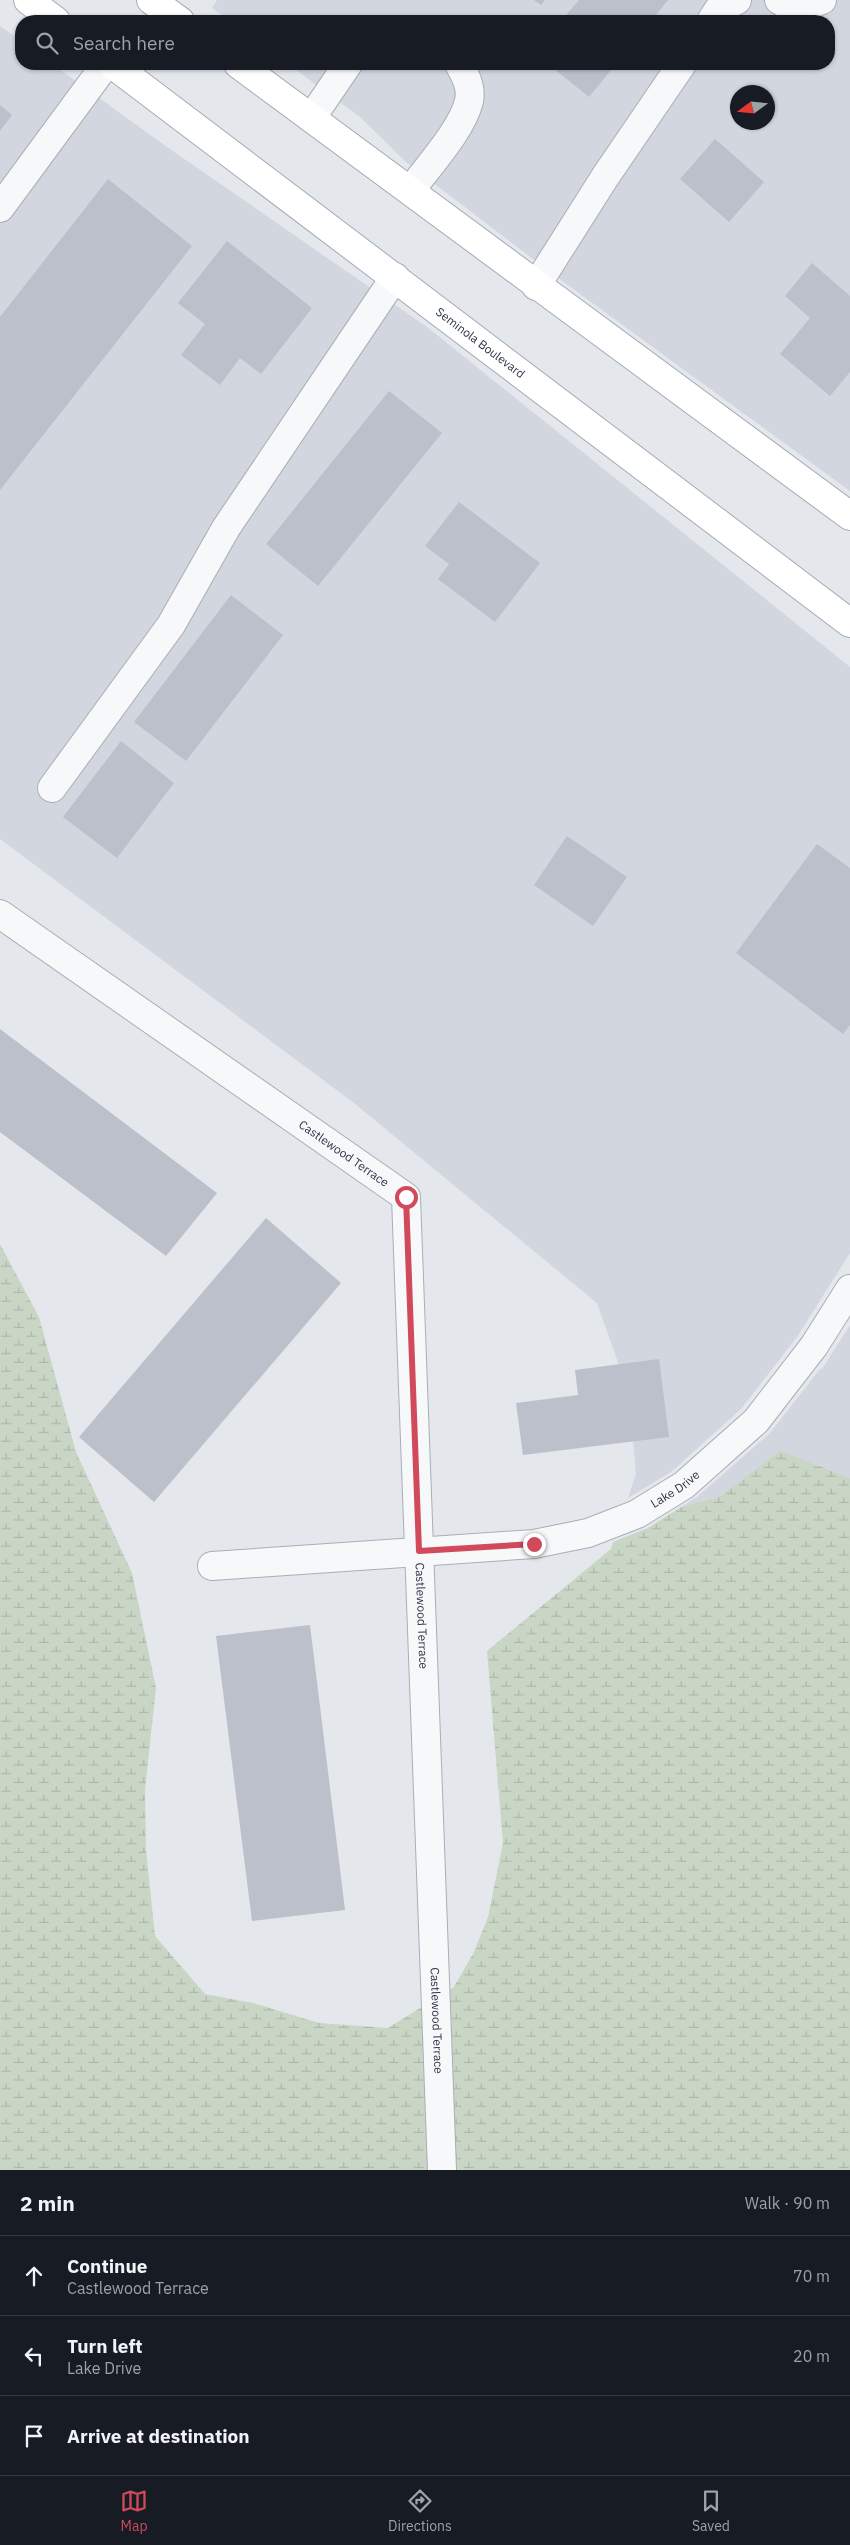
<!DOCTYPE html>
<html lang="en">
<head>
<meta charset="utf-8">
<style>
  body { margin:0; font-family:"IBM Plex Sans",sans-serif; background:#242831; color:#f1f3f6 }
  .compass { position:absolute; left:730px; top:85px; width:45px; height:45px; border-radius:50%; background:#171b24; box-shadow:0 1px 4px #0004; rotate:255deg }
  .stop { position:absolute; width:15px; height:15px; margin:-11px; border:4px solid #d1495b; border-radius:50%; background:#fff }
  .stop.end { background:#d1495b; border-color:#fff; box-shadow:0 1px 5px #0008 }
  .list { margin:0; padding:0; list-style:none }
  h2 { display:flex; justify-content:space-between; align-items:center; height:65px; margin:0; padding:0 20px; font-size:21px }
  h2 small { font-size:16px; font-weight:400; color:#9ea1a6 }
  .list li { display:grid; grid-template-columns:32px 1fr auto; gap:15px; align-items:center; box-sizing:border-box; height:80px; padding:0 20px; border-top:1px solid #363941 }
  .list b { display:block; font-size:19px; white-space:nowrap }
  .list p { margin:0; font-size:16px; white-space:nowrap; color:#9ea1a6 }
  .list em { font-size:16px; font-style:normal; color:#9ea1a6 }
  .icon { flex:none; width:28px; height:28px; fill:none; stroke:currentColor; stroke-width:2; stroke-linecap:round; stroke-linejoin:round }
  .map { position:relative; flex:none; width:850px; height:2170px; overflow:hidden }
  .search { position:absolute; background:#171b24; box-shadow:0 1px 4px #0004; left:15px; right:15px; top:15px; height:55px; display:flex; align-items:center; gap:12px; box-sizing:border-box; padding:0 18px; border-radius:20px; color:#9ea1a6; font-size:19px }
  .sheet { height:305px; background:#171b24 }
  nav { display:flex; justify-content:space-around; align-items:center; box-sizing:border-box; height:70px; border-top:1px solid #363941; background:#171b24; font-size:14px; color:#9ea1a6 }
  nav a { display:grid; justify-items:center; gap:2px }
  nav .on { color:#d1495b }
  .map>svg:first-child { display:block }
</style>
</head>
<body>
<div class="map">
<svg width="850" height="2170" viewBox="0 0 850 2170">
  <defs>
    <pattern id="wetland-marsh" width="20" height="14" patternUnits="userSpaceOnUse" patternTransform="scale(1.25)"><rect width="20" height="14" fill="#c9d6c5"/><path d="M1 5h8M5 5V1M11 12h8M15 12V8" fill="none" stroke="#adb8ab"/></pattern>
  </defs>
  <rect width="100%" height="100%" fill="#e4e7ec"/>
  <path fill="#d2d6de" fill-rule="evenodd" d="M 217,0 L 850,0 L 850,491 L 550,272 L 406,162 L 360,117 L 288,64 L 829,64 L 829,21 L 231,21 L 212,8 ZM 738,92 L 768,92 L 768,122 L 738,122 Z
    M 0,26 L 21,41 L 21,64 L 52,64 L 167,147 L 427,327 L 850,667 L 850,1253 L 797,1337 L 741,1409 L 671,1472 L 628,1498 L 636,1474 L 629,1393 L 597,1303 L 354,1103 L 0,839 Z
    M 850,1325 L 850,1478 L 780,1452 L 719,1497 L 681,1507 L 697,1497 L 770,1433 L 820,1369 L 822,1369 Z"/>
  <path fill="url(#wetland-marsh)" d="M 0,1244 L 39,1317 L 76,1452 L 132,1573 L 156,1688 L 145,1789 L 146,1850 L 155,1936 L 205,1994 L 253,2003 L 319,2023 L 388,2028 L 454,1987 L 474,1952 L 488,1917 L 503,1843 L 487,1651 L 611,1549 L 613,1542 L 648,1528 L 681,1507 L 719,1497 L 780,1451 L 850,1478 L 850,2170 L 0,2170 Z"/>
  <path fill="#bbc0ca" d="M 534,0 L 545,0 L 541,5 Z
    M 579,0 L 668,0 L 651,21 L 561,21 Z
    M 548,64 L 616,64 L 589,97 Z
    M 0,105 L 12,115 L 0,131 Z
    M 715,139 L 764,182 L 729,222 L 680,179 Z
    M 108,179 L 192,246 L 0,490 L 0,317 Z
    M 227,241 L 312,308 L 261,374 L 240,358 L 220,385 L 181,355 L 205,324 L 178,303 Z
    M 812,263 L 850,296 L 850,372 L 830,396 L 780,354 L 810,318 L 785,296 Z
    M 389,391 L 442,433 L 318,586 L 266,544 Z
    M 459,502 L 540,563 L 495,622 L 438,579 L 449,564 L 425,546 Z
    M 231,595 L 283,635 L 186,761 L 134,722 Z
    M 121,741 L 174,783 L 117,858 L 63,817 Z
    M 567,836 L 627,877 L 593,926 L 534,885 Z
    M 817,844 L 850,868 L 850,1025 L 843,1034 L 736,953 Z
    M 0,1029 L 217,1193 L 166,1256 L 0,1132 Z
    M 266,1218 L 341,1283 L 154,1502 L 79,1437 Z
    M 659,1359 L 669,1437 L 523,1455 L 516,1403 L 578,1395 L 575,1370 Z
    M 310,1625 L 345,1910 L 252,1921 L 216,1636 Z"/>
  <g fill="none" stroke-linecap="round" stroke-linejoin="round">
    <g stroke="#a9aeb7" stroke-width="30">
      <g id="minor">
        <path d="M 779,0 L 796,10 L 822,0"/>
        <path d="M 711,21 L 718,10 L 737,0"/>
        <path d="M 312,117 L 348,64"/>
        <path d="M 411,190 C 429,165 462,130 469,101 C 472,87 465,75 459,64"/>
        <path d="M 0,208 L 106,64"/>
        <path d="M 536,286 L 605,177 L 682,64"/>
        <path d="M 52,788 L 171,625 L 226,528 L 395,277"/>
        <path id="s1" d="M 0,914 L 406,1197 L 442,2170"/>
        <path id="s2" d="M 212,1566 L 534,1544 L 588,1533 L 637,1514 L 684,1485 L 756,1421 L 814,1346 L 850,1289"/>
      </g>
    </g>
    <g stroke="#a3abb8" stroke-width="30">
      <g id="major">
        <path d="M 28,0 L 56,21"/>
        <path d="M 151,0 L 180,21"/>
        <path id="s3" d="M 112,64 L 850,623"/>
        <path d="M 238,64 C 443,213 645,367 850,516"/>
      </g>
    </g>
    <use href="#minor" stroke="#f7f8fa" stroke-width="28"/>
    <use href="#major" stroke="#fff" stroke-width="28"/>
  </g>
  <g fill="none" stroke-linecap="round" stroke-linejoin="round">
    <path stroke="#d1495b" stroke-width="6" d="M 406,1197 L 419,1551 L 534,1544"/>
  </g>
  <g text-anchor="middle" stroke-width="5" stroke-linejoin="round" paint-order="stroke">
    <g font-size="12" fill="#2b3445" stroke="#f4f6f9">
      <text dy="4" stroke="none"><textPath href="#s3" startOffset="462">Seminola Boulevard</textPath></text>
      <text dy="4" stroke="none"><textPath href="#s1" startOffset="419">Castlewood Terrace</textPath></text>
      <text dy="4" stroke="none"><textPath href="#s2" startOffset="476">Lake Drive</textPath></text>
      <text dy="4" stroke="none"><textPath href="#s1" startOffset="914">Castlewood Terrace</textPath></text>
      <text dy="4" stroke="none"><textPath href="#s1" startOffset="1319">Castlewood Terrace</textPath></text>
    </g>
  </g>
</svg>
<svg class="compass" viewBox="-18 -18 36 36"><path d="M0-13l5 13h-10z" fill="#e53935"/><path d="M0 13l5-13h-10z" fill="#9ea1a6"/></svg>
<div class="stop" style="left:406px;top:1197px"></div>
<div class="stop end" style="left:534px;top:1544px"></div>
<div class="search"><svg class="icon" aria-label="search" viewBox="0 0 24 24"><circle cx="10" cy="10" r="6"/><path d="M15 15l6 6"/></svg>Search here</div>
</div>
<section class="sheet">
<h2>2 min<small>Walk · 90 m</small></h2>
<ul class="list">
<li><svg class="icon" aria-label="ahead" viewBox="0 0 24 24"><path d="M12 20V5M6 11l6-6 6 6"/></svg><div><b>Continue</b><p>Castlewood Terrace</p></div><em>70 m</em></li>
<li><svg class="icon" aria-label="left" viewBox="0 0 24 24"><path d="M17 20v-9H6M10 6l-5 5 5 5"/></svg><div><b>Turn left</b><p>Lake Drive</p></div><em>20 m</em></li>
<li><svg class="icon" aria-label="arrive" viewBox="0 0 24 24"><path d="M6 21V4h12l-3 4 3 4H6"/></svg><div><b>Arrive at destination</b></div></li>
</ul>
</section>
<nav>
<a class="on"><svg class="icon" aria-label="map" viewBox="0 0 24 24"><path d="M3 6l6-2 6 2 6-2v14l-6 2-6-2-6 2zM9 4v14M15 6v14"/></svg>Map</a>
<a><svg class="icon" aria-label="directions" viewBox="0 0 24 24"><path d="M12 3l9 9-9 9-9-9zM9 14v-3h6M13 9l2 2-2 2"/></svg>Directions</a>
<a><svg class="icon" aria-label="saved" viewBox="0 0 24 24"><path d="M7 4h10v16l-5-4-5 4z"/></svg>Saved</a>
</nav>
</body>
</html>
